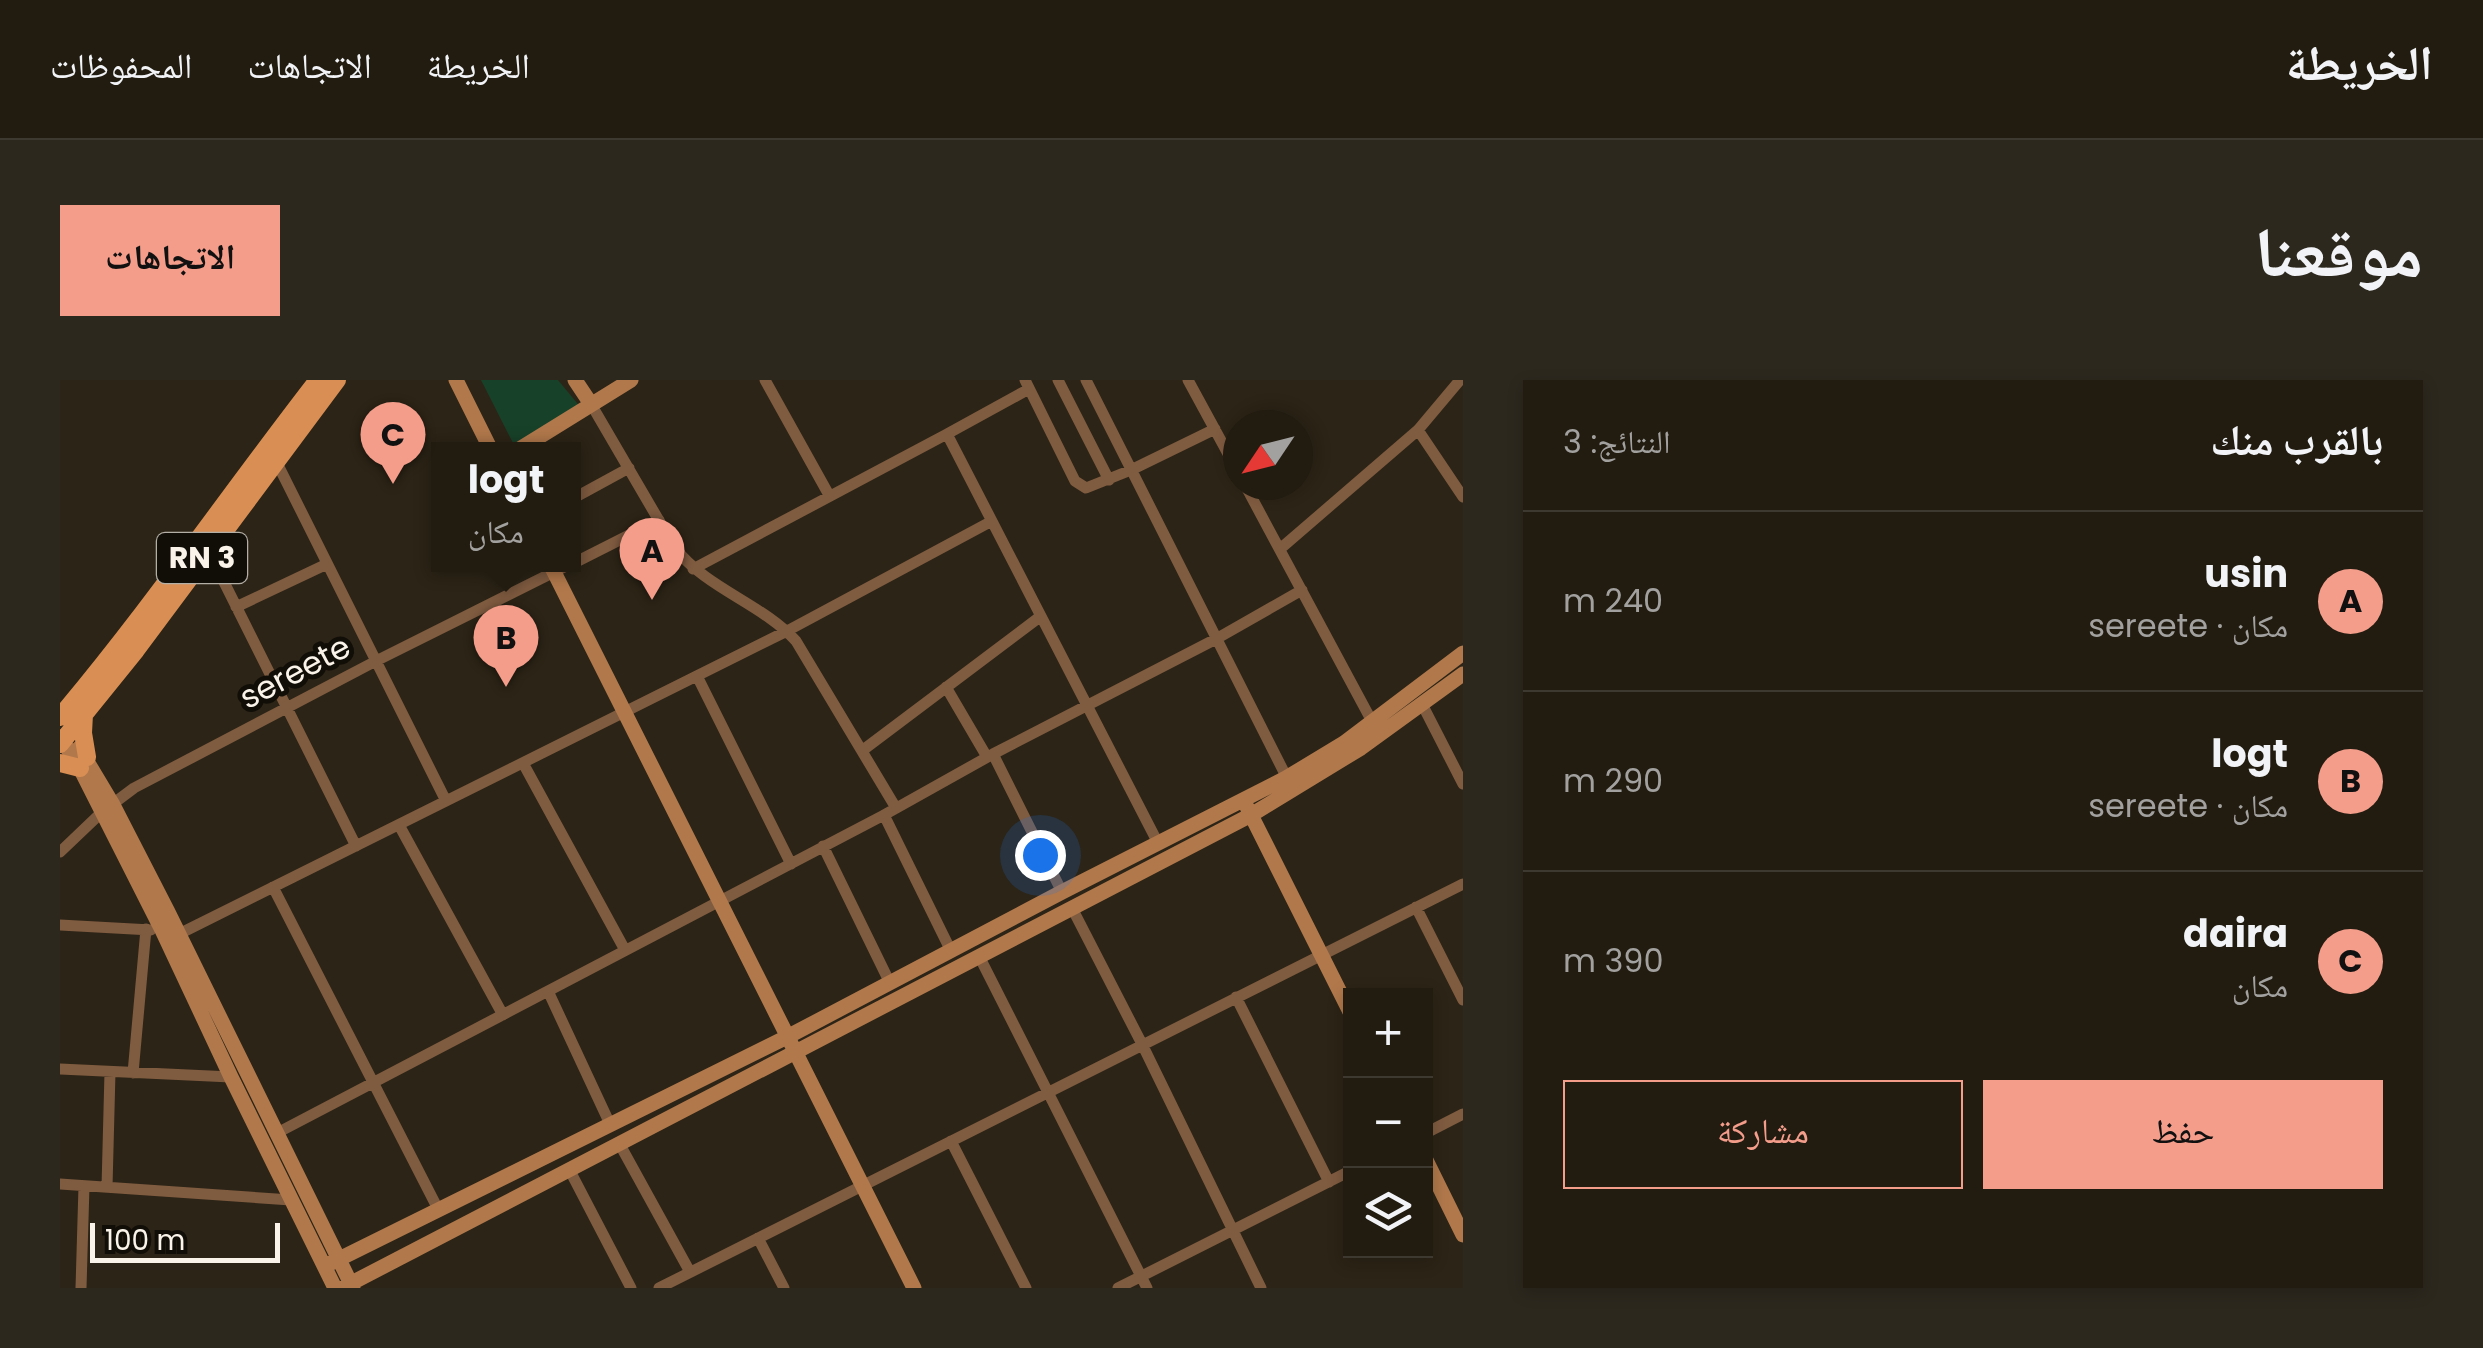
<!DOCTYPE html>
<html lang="ar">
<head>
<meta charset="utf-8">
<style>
  body { margin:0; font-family:Poppins,"Noto Naskh Arabic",sans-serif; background:#2d281e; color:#f1f3f6; direction:rtl }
  .controls { position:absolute; right:30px; bottom:30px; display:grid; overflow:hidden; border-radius:0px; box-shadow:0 5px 15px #0003 }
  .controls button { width:90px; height:90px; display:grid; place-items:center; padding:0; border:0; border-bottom:2px solid #3e3930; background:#211b10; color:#f1f3f6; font:50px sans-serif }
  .compass { position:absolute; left:1163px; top:30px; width:90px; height:90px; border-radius:50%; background:#211b10; box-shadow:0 5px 15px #0003; rotate:235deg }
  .scale { position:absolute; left:30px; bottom:25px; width:190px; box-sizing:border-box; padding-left:10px; border:5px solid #f9f3ea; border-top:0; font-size:28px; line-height:35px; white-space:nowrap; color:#f9f3ea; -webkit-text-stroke:8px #110e08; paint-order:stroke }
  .you { position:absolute; left:980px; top:475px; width:35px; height:35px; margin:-25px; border:8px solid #fff; border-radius:50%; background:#1a73e8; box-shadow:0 0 0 15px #1a73e833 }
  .badge { display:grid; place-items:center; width:65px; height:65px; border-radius:50%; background:#f49d8b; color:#111; font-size:32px; font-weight:700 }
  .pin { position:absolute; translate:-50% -82px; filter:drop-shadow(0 2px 5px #0008) }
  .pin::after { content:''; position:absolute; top:52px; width:35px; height:30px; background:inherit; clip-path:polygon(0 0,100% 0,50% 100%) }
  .popup { position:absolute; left:371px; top:62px; width:150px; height:130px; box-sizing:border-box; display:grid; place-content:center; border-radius:0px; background:#211b10; filter:drop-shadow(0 2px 8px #0005); font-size:32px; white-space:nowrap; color:#a2a19f }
  .popup b { font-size:38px; color:#f1f3f6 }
  .popup::after { content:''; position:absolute; left:50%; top:100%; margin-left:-20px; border:20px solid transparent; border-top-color:#211b10 }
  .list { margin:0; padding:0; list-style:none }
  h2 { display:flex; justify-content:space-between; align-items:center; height:130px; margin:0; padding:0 40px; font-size:42px }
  h2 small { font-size:32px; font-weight:400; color:#a2a19f }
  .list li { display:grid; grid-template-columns:65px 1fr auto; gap:30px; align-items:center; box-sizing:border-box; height:180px; padding:0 40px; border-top:2px solid #3e3930 }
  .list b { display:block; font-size:38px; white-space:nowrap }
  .list p { margin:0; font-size:32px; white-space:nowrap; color:#a2a19f }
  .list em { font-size:32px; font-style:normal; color:#a2a19f }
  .actions { display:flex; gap:20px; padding:30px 40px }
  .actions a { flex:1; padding:22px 0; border:2px solid #f49d8b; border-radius:0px; text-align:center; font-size:35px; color:#f49d8b }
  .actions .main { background:#f49d8b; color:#111 }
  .icon { flex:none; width:55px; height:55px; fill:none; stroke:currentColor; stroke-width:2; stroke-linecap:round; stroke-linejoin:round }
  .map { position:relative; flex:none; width:1403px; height:908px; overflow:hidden; direction:ltr; border-radius:0px }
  header { display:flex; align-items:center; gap:60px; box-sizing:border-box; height:140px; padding:0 50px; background:#211b10; border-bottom:2px solid #3e3930 }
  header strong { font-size:48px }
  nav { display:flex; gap:55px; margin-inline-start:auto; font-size:35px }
  .intro { display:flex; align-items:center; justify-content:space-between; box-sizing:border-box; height:240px; padding:0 60px }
  h1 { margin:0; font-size:70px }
  .button { padding:25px 45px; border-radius:0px; background:#f49d8b; color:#111; font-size:35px; font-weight:700 }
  main { display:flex; gap:60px; padding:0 60px }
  aside { flex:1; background:#211b10; border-radius:0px; box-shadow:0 5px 15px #0003 }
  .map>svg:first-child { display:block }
</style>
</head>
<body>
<header>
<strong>الخريطة</strong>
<nav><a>الخريطة</a><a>الاتجاهات</a><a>المحفوظات</a></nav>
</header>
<div class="intro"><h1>موقعنا</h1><a class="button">الاتجاهات</a></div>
<main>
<aside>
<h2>بالقرب منك<small>النتائج: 3</small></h2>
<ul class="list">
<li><span class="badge">A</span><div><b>usin</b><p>مكان · sereete</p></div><em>240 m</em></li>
<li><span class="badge">B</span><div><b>logt</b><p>مكان · sereete</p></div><em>290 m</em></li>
<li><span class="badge">C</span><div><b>daira</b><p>مكان</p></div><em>390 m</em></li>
</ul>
<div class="actions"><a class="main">حفظ</a><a>مشاركة</a></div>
</aside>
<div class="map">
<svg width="1403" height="908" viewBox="0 0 1403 908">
  <rect width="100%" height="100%" fill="#2c2416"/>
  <path fill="#184129" d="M 421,0 L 498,0 L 522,29 L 455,67 Z"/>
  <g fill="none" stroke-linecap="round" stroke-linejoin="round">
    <path stroke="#7f5b40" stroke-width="11" d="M 705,0 L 769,115
      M 965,0 L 1015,101 L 1026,108 L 1071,90 L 1155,49
      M 998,0 L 1049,100
      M 1026,0 L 1229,402
      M 1128,0 L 1178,92
      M 531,24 L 615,168 C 647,209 701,223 736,261 L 836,428
      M 1358,50 L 1403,117
      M 887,54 L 969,9
      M 216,81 L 386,421
      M 1185,105 L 1315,347
      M 514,118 L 569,88
      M 1220,169 L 1358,50 L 1400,0
      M 148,170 L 296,466
      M 514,183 L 599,140
      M 633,189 L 887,54 L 1098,463
      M 176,227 L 267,184
      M 637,296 L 731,484
      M 886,307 L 927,377
      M 1362,324 L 1403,404
      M 803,370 L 981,236
      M 933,374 L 1002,512
      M 463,383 L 565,570
      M 824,435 L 891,571
      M 339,445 L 443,635
      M 763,466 L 830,603
      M 0,472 L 42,432 L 74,408 L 316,281 L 510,184
      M 213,507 L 378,829
      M 1356,527 L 1403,620
      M 1012,528 L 1082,664 L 1201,908
      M 0,545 L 91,550
      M 119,554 L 727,251 L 932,141
      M 919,576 L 1087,908
      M 488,611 L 550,744
      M 1176,617 L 1269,802
      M 0,689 L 171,697
      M 73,693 L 86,549
      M 217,753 L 824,435 L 933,374 L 1156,259 L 1242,210
      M 1366,753 L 1403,734
      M 891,761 L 966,908
      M 559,763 L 630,892
      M 509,789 L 571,908
      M 0,804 L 231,820
      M 47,807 L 50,692
      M 698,858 L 724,908
      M 21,908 L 24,806
      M 599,908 L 1403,504
      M 1058,908 L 1290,791"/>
    <path stroke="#b1784b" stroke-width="15" d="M 396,0 L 431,70
      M 515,0 L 531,24
      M 458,70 L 571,0
      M 490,184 L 854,908
      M 0,357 L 20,388 L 102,550 L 171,697 L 275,908
      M 19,368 L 52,423 L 108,532 L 293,908
      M 1187,427 L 1290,632
      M 1366,780 L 1403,855
      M 265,886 L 727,657 L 1002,512 L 1226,398 L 1284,363 L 1403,273
      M 282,908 L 1191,435 L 1301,368 L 1403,294"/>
    <path stroke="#d98e54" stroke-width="18" d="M 24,334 L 23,353 L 27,377
      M 0,337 C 91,229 171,112 258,0
      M 0,364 L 76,270 L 277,0
      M 0,383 L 20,388"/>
  </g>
  <g text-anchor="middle" stroke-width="10" stroke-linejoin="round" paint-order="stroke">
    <rect fill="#110e08" stroke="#b3aea6" stroke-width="2.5" x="97" y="153" width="90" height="50" rx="8"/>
    <g font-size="30" font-weight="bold" fill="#f9f3ea">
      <text x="142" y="188">RN 3</text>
    </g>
    <g font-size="32" fill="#f9f3ea" stroke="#110e08">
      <text transform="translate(235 292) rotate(-28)" y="11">sereete</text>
    </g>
  </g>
</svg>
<div class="controls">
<button>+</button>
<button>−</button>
<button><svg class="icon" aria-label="layers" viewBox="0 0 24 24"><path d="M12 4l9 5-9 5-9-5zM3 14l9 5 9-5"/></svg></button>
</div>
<svg class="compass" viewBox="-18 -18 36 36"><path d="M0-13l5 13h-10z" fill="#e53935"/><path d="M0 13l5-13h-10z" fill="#a2a19f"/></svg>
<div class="scale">100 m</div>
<div class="you"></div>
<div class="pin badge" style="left:592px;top:220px">A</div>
<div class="pin badge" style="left:446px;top:307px">B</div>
<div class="popup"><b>logt</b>مكان</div>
<div class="pin badge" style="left:333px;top:104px">C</div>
</div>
</main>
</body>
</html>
